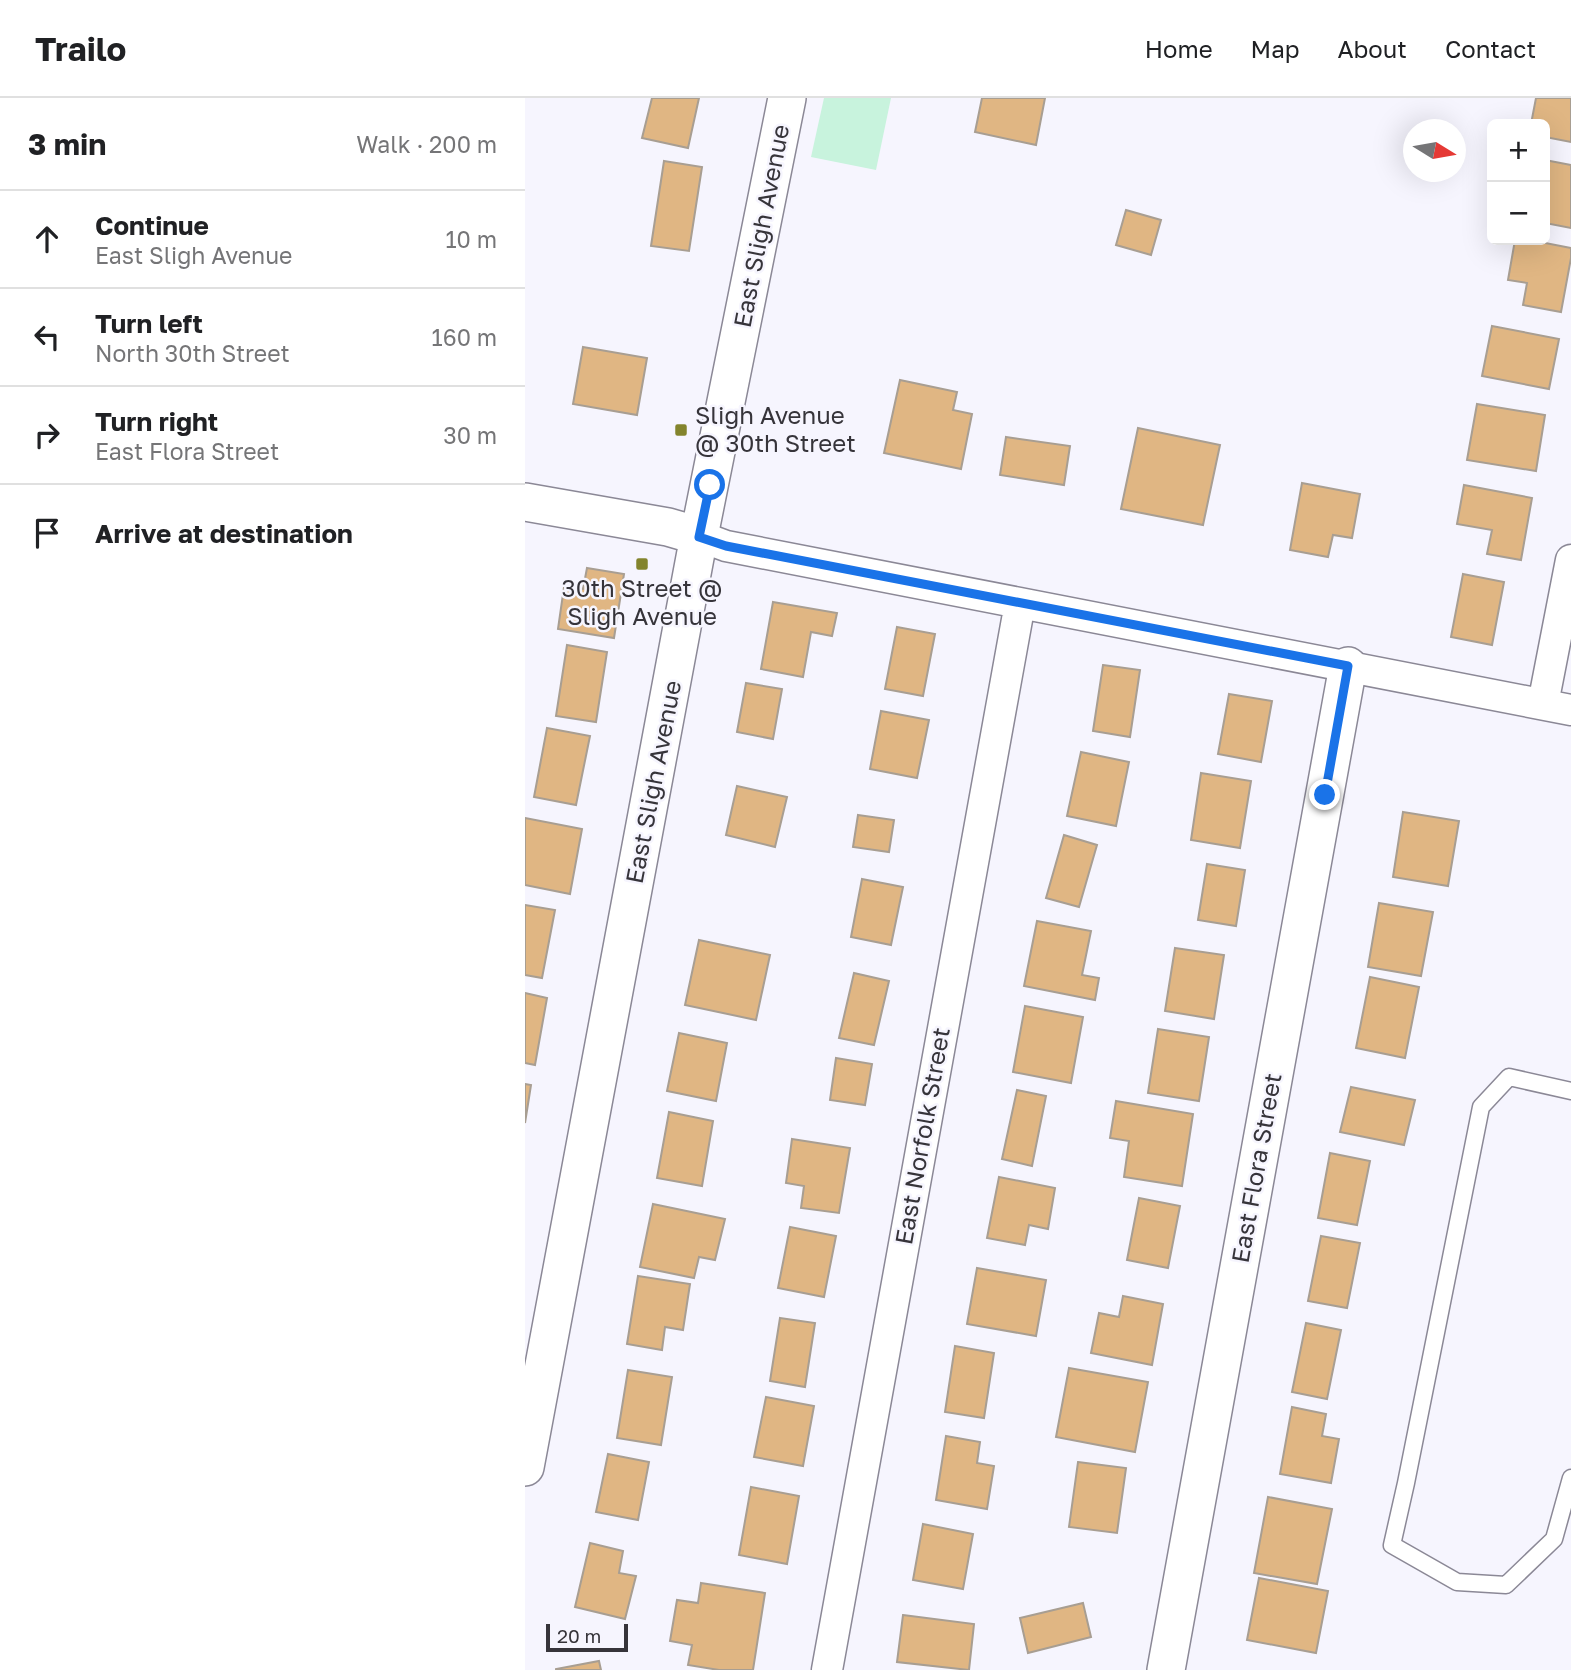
<!DOCTYPE html>
<html lang="en">
<head>
<meta charset="utf-8">
<style>
  body { margin:0; font-family:"Golos Text",sans-serif; background:#f2f2f2; color:#202124 }
  .controls { position:absolute; right:21px; top:21px; display:grid; overflow:hidden; border-radius:10px; box-shadow:0 7px 28px #0002 }
  .controls button { width:63px; height:63px; display:grid; place-items:center; padding:0; border:0; border-bottom:2px solid #e0e0e0; background:#fff; color:#202124; font:35px sans-serif }
  .compass { position:absolute; left:878px; top:21px; width:63px; height:63px; border-radius:50%; background:#fff; box-shadow:0 7px 28px #0002; rotate:101deg }
  .scale { position:absolute; left:21px; bottom:18px; width:82px; box-sizing:border-box; padding-left:7px; border:4px solid #36343a; border-top:0; font-size:19px; line-height:24px; white-space:nowrap; color:#36343a; -webkit-text-stroke:5px #f6f5fe; paint-order:stroke }
  .stop { position:absolute; width:21px; height:21px; margin:-16px; border:5px solid #1a73e8; border-radius:50%; background:#fff }
  .stop.end { background:#1a73e8; border-color:#fff; box-shadow:0 2px 7px #0008 }
  .list { margin:0; padding:0; list-style:none }
  h2 { display:flex; justify-content:space-between; align-items:center; height:91px; margin:0; padding:0 28px; font-size:30px }
  h2 small { font-size:23px; font-weight:400; color:#757577 }
  .list li { display:grid; grid-template-columns:46px 1fr auto; gap:21px; align-items:center; box-sizing:border-box; height:98px; padding:0 28px; border-top:2px solid #e0e0e0 }
  .list b { display:block; font-size:26px; white-space:nowrap }
  .list p { margin:0; font-size:23px; white-space:nowrap; color:#757577 }
  .list em { font-size:23px; font-style:normal; color:#757577 }
  .icon { flex:none; width:38px; height:38px; fill:none; stroke:currentColor; stroke-width:2; stroke-linecap:round; stroke-linejoin:round }
  .map { position:relative; flex:none; width:1046px; height:1572px; overflow:hidden }
  header { display:flex; align-items:center; gap:42px; box-sizing:border-box; height:98px; padding:0 35px; background:#fff; border-bottom:2px solid #e0e0e0 }
  header strong { font-size:33px }
  nav { display:flex; gap:38px; margin-inline-start:auto; font-size:24px }
  main { display:flex }
  aside { flex:1; background:#fff }
  .map>svg:first-child { display:block }
</style>
</head>
<body>
<header>
<strong>Trailo</strong>
<nav><a>Home</a><a>Map</a><a>About</a><a>Contact</a></nav>
</header>
<main>
<aside>
<h2>3 min<small>Walk · 200 m</small></h2>
<ul class="list">
<li><svg class="icon" aria-label="ahead" viewBox="0 0 24 24"><path d="M12 20V5M6 11l6-6 6 6"/></svg><div><b>Continue</b><p>East Sligh Avenue</p></div><em>10 m</em></li>
<li><svg class="icon" aria-label="left" viewBox="0 0 24 24"><path d="M17 20v-9H6M10 6l-5 5 5 5"/></svg><div><b>Turn left</b><p>North 30th Street</p></div><em>160 m</em></li>
<li><svg class="icon" aria-label="right" viewBox="0 0 24 24"><path d="M7 20v-9h11M14 6l5 5-5 5"/></svg><div><b>Turn right</b><p>East Flora Street</p></div><em>30 m</em></li>
<li><svg class="icon" aria-label="arrive" viewBox="0 0 24 24"><path d="M6 21V4h12l-3 4 3 4H6"/></svg><div><b>Arrive at destination</b></div></li>
</ul>
</aside>
<div class="map">
<svg width="1046" height="1572" viewBox="0 0 1046 1572">
  <rect width="100%" height="100%" fill="#f6f5fe"/>
  <path fill="#c8f3dd" d="M 299,0 L 366,0 L 351,72 L 286,59 Z"/>
  <path fill="#e0b683" stroke="#a89e92" stroke-width="2" d="M 127,0 L 174,0 L 163,50 L 117,40 Z
    M 457,0 L 520,0 L 511,47 L 450,34 Z
    M 1011,0 L 1046,0 L 1046,44 L 1020,39 L 1020,26 L 1006,26 Z
    M 1020,62 L 1046,67 L 1046,130 L 1020,125 Z
    M 139,63 L 177,69 L 164,153 L 126,148 Z
    M 601,112 L 636,122 L 626,157 L 591,147 Z
    M 990,142 L 1005,142 L 1046,150 L 1046,160 L 1036,214 L 998,207 L 1002,185 L 983,182 Z
    M 967,228 L 1034,241 L 1024,291 L 957,278 Z
    M 58,249 L 122,260 L 112,317 L 48,306 Z
    M 375,282 L 432,294 L 428,312 L 447,316 L 436,371 L 359,355 Z
    M 952,306 L 1020,317 L 1011,373 L 942,362 Z
    M 613,330 L 695,347 L 678,427 L 596,411 Z
    M 481,339 L 545,348 L 539,387 L 475,377 Z
    M 777,385 L 835,396 L 827,440 L 808,437 L 803,459 L 765,452 Z
    M 939,387 L 1007,400 L 996,462 L 962,456 L 967,432 L 932,426 Z
    M 62,470 L 99,476 L 89,540 L 33,531 L 39,489 L 58,491 Z
    M 938,476 L 979,484 L 967,547 L 926,539 Z
    M 248,504 L 312,515 L 307,538 L 286,534 L 278,579 L 236,571 Z
    M 372,529 L 410,536 L 398,598 L 360,591 Z
    M 42,547 L 82,554 L 71,624 L 31,618 Z
    M 578,567 L 615,572 L 605,639 L 568,633 Z
    M 221,585 L 257,591 L 248,641 L 212,634 Z
    M 704,596 L 747,603 L 736,664 L 693,656 Z
    M 356,613 L 404,622 L 392,680 L 345,671 Z
    M 22,630 L 65,638 L 51,707 L 9,699 Z
    M 556,654 L 604,664 L 591,728 L 542,718 Z
    M 676,675 L 726,683 L 715,750 L 666,742 Z
    M 212,688 L 262,699 L 250,749 L 201,737 Z
    M 878,714 L 934,723 L 923,788 L 868,779 Z
    M 333,717 L 369,722 L 364,754 L 328,749 Z
    M 0,720 L 57,731 L 45,796 L 0,787 Z
    M 539,737 L 572,747 L 554,809 L 521,800 Z
    M 682,766 L 720,772 L 711,828 L 673,822 Z
    M 337,781 L 378,789 L 366,847 L 326,839 Z
    M 854,805 L 908,814 L 896,878 L 843,869 Z
    M 0,807 L 30,812 L 17,880 L 0,877 Z
    M 512,823 L 566,833 L 557,877 L 574,880 L 570,902 L 499,888 Z
    M 174,842 L 245,857 L 231,922 L 160,907 Z
    M 650,850 L 699,857 L 689,921 L 640,913 Z
    M 329,875 L 364,883 L 349,947 L 314,940 Z
    M 845,879 L 894,889 L 880,960 L 831,950 Z
    M 0,895 L 22,900 L 10,967 L 0,965 Z
    M 500,908 L 558,919 L 546,985 L 488,974 Z
    M 633,931 L 684,939 L 674,1003 L 623,995 Z
    M 154,935 L 202,945 L 191,1003 L 142,993 Z
    M 311,960 L 347,966 L 340,1007 L 305,1002 Z
    M 0,986 L 6,987 L 0,1025 Z
    M 826,989 L 890,1002 L 879,1047 L 815,1034 Z
    M 492,992 L 521,998 L 507,1068 L 477,1061 Z
    M 591,1003 L 668,1016 L 657,1088 L 599,1079 L 604,1043 L 585,1040 Z
    M 144,1014 L 188,1023 L 177,1088 L 132,1080 Z
    M 267,1041 L 325,1050 L 314,1115 L 276,1110 L 279,1088 L 261,1085 Z
    M 805,1055 L 845,1063 L 832,1127 L 793,1120 Z
    M 474,1079 L 530,1090 L 523,1131 L 504,1127 L 500,1147 L 462,1140 Z
    M 614,1100 L 655,1108 L 643,1170 L 602,1162 Z
    M 128,1106 L 200,1121 L 190,1162 L 174,1159 L 169,1180 L 115,1169 Z
    M 265,1129 L 311,1138 L 299,1199 L 253,1190 Z
    M 796,1138 L 835,1145 L 822,1210 L 783,1203 Z
    M 452,1170 L 521,1182 L 511,1238 L 442,1226 Z
    M 113,1178 L 165,1186 L 158,1232 L 140,1229 L 137,1252 L 102,1246 Z
    M 598,1198 L 638,1206 L 627,1267 L 566,1255 L 574,1215 L 594,1219 Z
    M 255,1220 L 290,1225 L 280,1289 L 245,1283 Z
    M 781,1225 L 816,1232 L 802,1301 L 767,1294 Z
    M 430,1248 L 469,1255 L 459,1320 L 420,1314 Z
    M 544,1270 L 623,1284 L 610,1354 L 531,1339 Z
    M 103,1272 L 147,1279 L 136,1347 L 92,1340 Z
    M 241,1299 L 289,1308 L 278,1368 L 229,1359 Z
    M 767,1309 L 801,1316 L 797,1338 L 814,1341 L 806,1385 L 755,1376 Z
    M 421,1338 L 455,1344 L 452,1365 L 469,1368 L 462,1411 L 411,1402 Z
    M 83,1356 L 124,1364 L 113,1422 L 71,1414 Z
    M 553,1364 L 601,1370 L 592,1435 L 544,1429 Z
    M 226,1389 L 274,1398 L 262,1466 L 214,1457 Z
    M 743,1399 L 807,1411 L 792,1486 L 729,1475 Z
    M 398,1426 L 448,1436 L 438,1491 L 388,1482 Z
    M 65,1445 L 98,1453 L 94,1475 L 111,1478 L 100,1521 L 50,1509 Z
    M 734,1480 L 803,1493 L 791,1555 L 722,1542 Z
    M 176,1485 L 240,1495 L 228,1572 L 194,1572 L 163,1567 L 167,1547 L 145,1543 L 152,1502 L 173,1505 Z
    M 558,1505 L 566,1539 L 503,1555 L 495,1520 Z
    M 378,1517 L 449,1526 L 444,1572 L 372,1564 Z
    M 74,1563 L 76,1572 L 31,1572 L 31,1571 Z"/>
  <g fill="none" stroke-linecap="round" stroke-linejoin="round">
    <g stroke="#8b8896" stroke-width="19">
      <path id="service" d="M 1046,993 L 984,979 L 956,1009 L 881,1385 L 867,1447 L 932,1484 L 981,1487 L 1029,1441 L 1046,1380"/>
    </g>
    <g stroke="#8b8896" stroke-width="33">
      <path id="minor" d="M 174,438 L 201,448 L 1046,612
        M 1018,606 L 1046,462
        M 302,1572 L 495,505"/>
    </g>
    <g stroke="#8b8896" stroke-width="40">
      <path id="tertiary" d="M 0,404 L 143,429 L 174,438
        M 0,1369 L 174,438 L 262,0
        M 641,1572 L 823,568"/>
    </g>
    <use href="#service" stroke="#fff" stroke-width="16"/>
    <use href="#minor" stroke="#fff" stroke-width="30"/>
    <use href="#tertiary" stroke="#fff" stroke-width="37"/>
  </g>
  <g fill="none" stroke-linecap="round" stroke-linejoin="round">
    <path stroke="#1a73e8" stroke-width="9" d="M 185,387 L 174,439 L 201,448 L 823,568 L 800,697"/>
  </g>
  <g fill="#83842d" stroke="#f6f5fe" stroke-width="2.5">
    <rect x="149" y="325" width="14" height="14" rx="3.5"/>
    <rect x="110" y="459" width="14" height="14" rx="3.5"/>
  </g>
  <g text-anchor="middle" stroke-width="5" stroke-linejoin="round" paint-order="stroke">
    <g font-size="24" fill="#36343a" stroke="#f6f5fe">
      <text transform="translate(237 128) rotate(-79)" y="8">East Sligh Avenue</text>
      <text transform="translate(129 684) rotate(-79)" y="8">East Sligh Avenue</text>
      <text transform="translate(398 1038) rotate(-80)" y="8">East Norfolk Street</text>
      <text transform="translate(732 1070) rotate(-80)" y="8">East Flora Street</text>
    </g>
    <g font-size="24" fill="#36343a" stroke="#f6f5fe" text-anchor="start">
      <text x="170" y="326">Sligh Avenue<tspan x="170" dy="28">@ 30th Street</tspan></text>
      <text x="117" y="499" text-anchor="middle">30th Street @<tspan x="117" dy="28">Sligh Avenue</tspan></text>
    </g>
  </g>
</svg>
<div class="controls">
<button>+</button>
<button>−</button>
</div>
<svg class="compass" viewBox="-18 -18 36 36"><path d="M0-13l5 13h-10z" fill="#e53935"/><path d="M0 13l5-13h-10z" fill="#757577"/></svg>
<div class="scale">20 m</div>
<div class="stop" style="left:185px;top:387px"></div>
<div class="stop end" style="left:800px;top:697px"></div>
</div>
</main>
</body>
</html>
